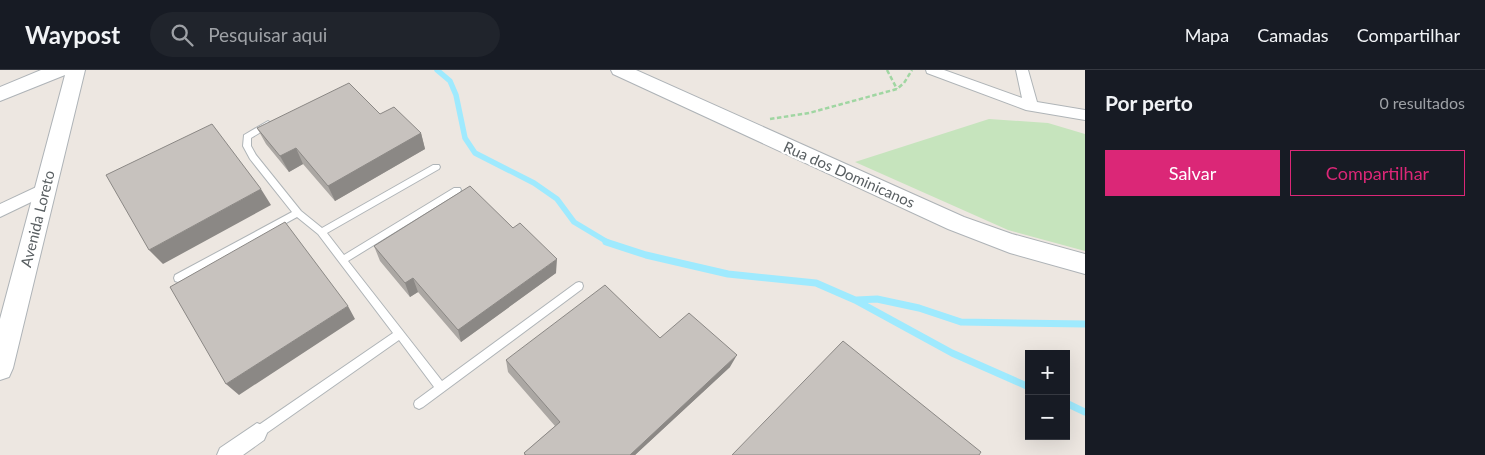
<!DOCTYPE html>
<html lang="pt">
<head>
<meta charset="utf-8">
<style>
  body { margin:0; font-family:Lato,sans-serif; background:#20242c; color:#f1f3f6 }
  .controls { position:absolute; right:15px; bottom:15px; display:grid; overflow:hidden; border-radius:0px; box-shadow:0 5px 20px #0002 }
  .controls button { width:45px; height:45px; display:grid; place-items:center; padding:0; border:0; border-bottom:1px solid #363941; background:#171b24; color:#f1f3f6; font:25px sans-serif }
  .list { margin:0; padding:0; list-style:none }
  h2 { display:flex; justify-content:space-between; align-items:center; height:65px; margin:0; padding:0 20px; font-size:21px }
  h2 small { font-size:16px; font-weight:400; color:#9ea1a6 }
  .actions { display:flex; gap:10px; padding:15px 20px }
  .actions a { flex:1; padding:11px 0; border:1px solid #db2777; border-radius:0px; text-align:center; font-size:18px; color:#db2777 }
  .actions .main { background:#db2777; color:#fff }
  .icon { flex:none; width:28px; height:28px; fill:none; stroke:currentColor; stroke-width:2; stroke-linecap:round; stroke-linejoin:round }
  .map { position:relative; flex:none; width:1085px; height:385px; overflow:hidden }
  header { display:flex; align-items:center; gap:30px; box-sizing:border-box; height:70px; padding:0 25px; background:#171b24; border-bottom:1px solid #363941 }
  header strong { font-size:24px }
  nav { display:flex; gap:28px; margin-inline-start:auto; font-size:18px }
  .search { width:350px; height:45px; background:#20242c; display:flex; align-items:center; gap:12px; box-sizing:border-box; padding:0 18px; border-radius:28px; color:#9ea1a6; font-size:19px }
  main { display:flex }
  aside { flex:1; background:#171b24 }
  .map>svg:first-child { display:block }
</style>
</head>
<body>
<header>
<strong>Waypost</strong>
<div class="search"><svg class="icon" aria-label="search" viewBox="0 0 24 24"><circle cx="10" cy="10" r="6"/><path d="M15 15l6 6"/></svg>Pesquisar aqui</div>
<nav><a>Mapa</a><a>Camadas</a><a>Compartilhar</a></nav>
</header>
<main>
<div class="map">
<svg width="1085" height="385" viewBox="0 0 1085 385">
  <rect width="100%" height="100%" fill="#ede7e1"/>
  <path fill="#c6e4bd" d="M 989,49 L 1048,53 L 1085,64 L 1085,181 L 1008,160 L 855,92 Z"/>
  <g fill="none" stroke-linecap="round" stroke-linejoin="round">
    <path stroke="#9feafe" stroke-width="5.5" d="M 437,0 L 450,11 L 456,25 L 465,68 L 475,83 L 534,113 L 557,129 L 574,152 L 609,173"/>
    <path stroke="#9feafe" stroke-width="7" d="M 606,172 L 646,185 L 728,204 L 816,213 L 855,230 L 952,283 L 1029,317
      M 857,230 L 877,229 L 919,238 L 961,252 L 1085,254
      M 1066,333 L 1085,342"/>
    <g stroke="#afb4b7" stroke-width="2">
      <path id="lane" d="M 268,51 L 272,54 L 271,56 L 251,68 L 251,76 L 256,85 L 301,141 L 322,158 L 433,95 L 439,95 L 440,97 L 439,99 L 327,163 L 344,185 L 454,118 L 460,118 L 461,120 L 460,122 L 348,191 L 442,311 L 576,213 L 579,212 L 582,213 L 583,216 L 582,219 L 423,337 L 419,339 L 415,337 L 414,334 L 415,331 L 434,317 L 399,270 L 261,367 L 257,368 L 253,367 L 252,363 L 253,359 L 393,263 L 318,164 L 297,147 L 181,211 L 178,212 L 175,211 L 174,208 L 175,205 L 292,142 L 250,89 L 243,76 L 244,65 Z"/>
    </g>
    <g stroke="#afb4b7" stroke-width="2">
      <path id="street" d="M 926,0 L 944,0 L 1022,28 L 1016,0 L 1028,0 L 1037,32 L 1085,40 L 1085,50 L 1026,40 L 927,3 Z
        M 45,113 L 50,115 L 52,119 L 50,123 L 0,147 L 0,134 Z
        M 257,353 L 264,356 L 267,363 L 264,370 L 243,385 L 217,385 L 220,378 Z"/>
    </g>
    <g stroke="#aeb3b7" stroke-width="2">
      <path id="secondary" d="M 41,0 L 85,0 L 13,298 L 9,307 L 0,310 L 0,249 L 65,5 L 0,31 L 0,17 Z
        M 611,0 L 636,0 L 964,147 L 1012,164 L 1085,184 L 1085,204 L 1010,183 L 948,159 L 613,4 Z"/>
    </g>
    <path stroke="#a0d6a2" stroke-width="2.5" stroke-dasharray="4.5 2.5" stroke-linecap="butt" d="M 887,0 L 897,19
      M 770,49 L 809,43 L 897,19 L 904,13 L 912,0"/>
    <use href="#lane" fill="#fff" fill-rule="evenodd"/>
    <use href="#street" fill="#fff" fill-rule="evenodd"/>
    <use href="#secondary" fill="#fff" fill-rule="evenodd"/>
  </g>
  <path fill="#aba7a3" d="M 380,44 L 421,63 L 425,79 L 335,131 L 303,94 L 289,102 L 266,74 L 257,58 Z
    M 374,176 L 556,203 L 461,272 L 418,222 L 410,227 L 380,191 Z
    M 660,268 L 730,297 L 635,385 L 524,385 L 524,383 L 555,356 L 508,302 L 506,290 Z"/>
  <path fill="#8b8885" d="M 421,63 L 425,79 L 335,131 L 328,116 Z
    M 296,78 L 303,94 L 289,102 L 280,86 Z
    M 261,119 L 271,135 L 163,194 L 149,180 Z
    M 557,189 L 556,203 L 461,272 L 458,260 Z
    M 413,208 L 418,222 L 410,227 L 405,213 Z
    M 348,236 L 355,249 L 239,325 L 226,314 Z
    M 737,285 L 730,297 L 635,385 L 630,385 Z"/>
  <path fill="#c7c2be" stroke="#8b8885" d="M 349,13 L 380,44 L 394,37 L 421,63 L 328,116 L 296,78 L 280,86 L 257,58 Z
    M 212,54 L 261,119 L 149,180 L 106,105 Z
    M 470,116 L 513,158 L 520,153 L 557,189 L 458,260 L 413,208 L 405,213 L 374,176 Z
    M 285,152 L 348,236 L 226,314 L 170,217 Z
    M 605,215 L 660,268 L 689,243 L 737,285 L 630,385 L 526,385 L 524,383 L 560,352 L 506,290 Z
    M 843,271 L 981,382 L 979,385 L 732,385 Z"/>
  <g text-anchor="middle" stroke-width="4.5" stroke-linejoin="round" paint-order="stroke">
    <g font-size="15" fill="#595f62" stroke="#fff">
      <text transform="translate(849 105) rotate(24)" y="5">Rua dos Dominicanos</text>
      <text transform="translate(38 149) rotate(-76)" y="5">Avenida Loreto</text>
    </g>
  </g>
</svg>
<div class="controls">
<button>+</button>
<button>−</button>
</div>
</div>
<aside>
<h2>Por perto<small>0 resultados</small></h2>
<ul class="list">
</ul>
<div class="actions"><a class="main">Salvar</a><a>Compartilhar</a></div>
</aside>
</main>
</body>
</html>
